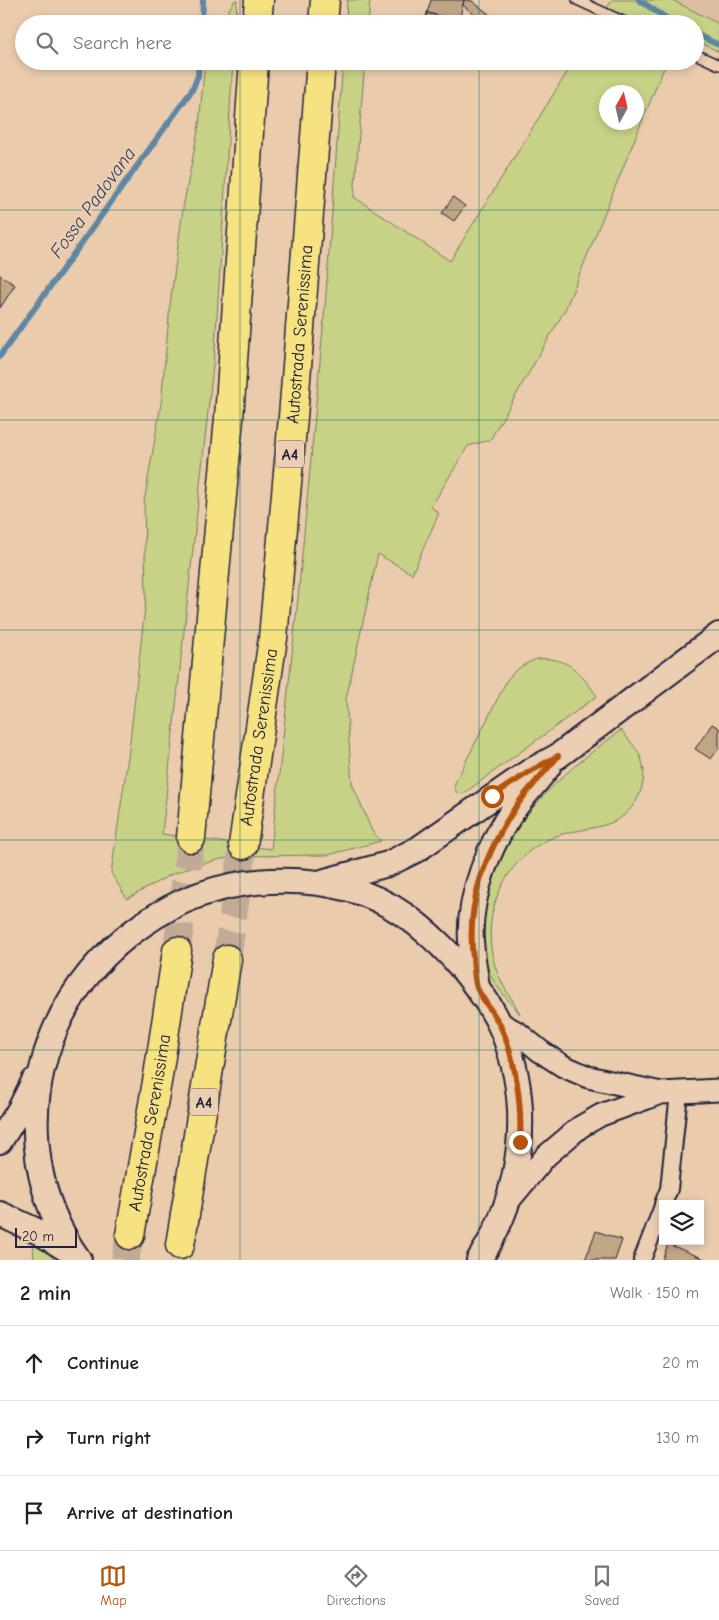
<!DOCTYPE html>
<html lang="en">
<head>
<meta charset="utf-8">
<style>
  body { margin:0; font-family:"Comic Neue",sans-serif; background:#f6f6f6; color:#202124 }
  .controls { position:absolute; right:15px; bottom:15px; display:grid; overflow:hidden; border-radius:0px; box-shadow:0 2px 8px #0003 }
  .controls button { width:45px; height:45px; display:grid; place-items:center; padding:0; border:0; border-bottom:1px solid #e0e0e0; background:#fff; color:#202124; font:25px sans-serif }
  .compass { position:absolute; left:599px; top:85px; width:45px; height:45px; border-radius:50%; background:#fff; box-shadow:0 2px 8px #0003; rotate:8deg }
  .scale { position:absolute; left:15px; bottom:12px; width:62px; box-sizing:border-box; padding-left:5px; border:2px solid #22223b; border-top:0; font-size:14px; line-height:18px; white-space:nowrap; color:#22223b; -webkit-text-stroke:4px #ecceb3; paint-order:stroke }
  .stop { position:absolute; width:15px; height:15px; margin:-11px; border:4px solid #b45309; border-radius:50%; background:#fff }
  .stop.end { background:#b45309; border-color:#fff; box-shadow:0 1px 5px #0008 }
  .list { margin:0; padding:0; list-style:none }
  h2 { display:flex; justify-content:space-between; align-items:center; height:65px; margin:0; padding:0 20px; font-size:21px }
  h2 small { font-size:16px; font-weight:400; color:#757577 }
  .list li { display:grid; grid-template-columns:32px 1fr auto; gap:15px; align-items:center; box-sizing:border-box; height:75px; padding:0 20px; border-top:1px solid #e0e0e0 }
  .list b { display:block; font-size:19px; white-space:nowrap }
  .list em { font-size:16px; font-style:normal; color:#757577 }
  .icon { flex:none; width:28px; height:28px; fill:none; stroke:currentColor; stroke-width:2; stroke-linecap:round; stroke-linejoin:round }
  .map { position:relative; flex:none; width:719px; height:1260px; overflow:hidden }
  .search { position:absolute; background:#fff; box-shadow:0 2px 8px #0003; left:15px; right:15px; top:15px; height:55px; display:flex; align-items:center; gap:12px; box-sizing:border-box; padding:0 18px; border-radius:28px; color:#757577; font-size:19px }
  .sheet { height:290px; background:#fff }
  nav { display:flex; justify-content:space-around; align-items:center; box-sizing:border-box; height:70px; border-top:1px solid #e0e0e0; background:#fff; font-size:14px; color:#757577 }
  nav a { display:grid; justify-items:center; gap:2px }
  nav .on { color:#b45309 }
  .map>svg:first-child { display:block }
</style>
</head>
<body>
<div class="map">
<svg width="719" height="1260" viewBox="0 0 719 1260">
  <rect width="100%" height="100%" fill="#eaccad"/>
  <filter id="ink" filterUnits="userSpaceOnUse"><feTurbulence type="fractalNoise" baseFrequency=".02" numOctaves="2"/><feDisplacementMap in="SourceGraphic" scale="10" xChannelSelector="R" yChannelSelector="G"/><feConvolveMatrix kernelMatrix="1 2 1 2 8 2 1 2 1" color-interpolation-filters="sRGB"/></filter>
  <g filter="url(#ink)">
    <path fill="#dabe9f" d="M 672,0 L 719,0 L 719,24 L 679,4 Z"/>
    <path fill="#c7d286" stroke="#747a60" fill-rule="evenodd" d="M 235,0 L 237,0 L 236,24 L 220,24 Z
      M 347,0 L 370,0 L 368,24 L 346,24 Z
      M 612,0 L 672,0 L 719,24 L 719,52 L 695,40 L 695,24 L 597,24 Z
      M 205,61 L 233,61 L 215,347 L 162,834 L 271,849 L 298,598 L 325,307 L 343,61 L 365,61 L 354,197 L 450,261 L 574,61 L 668,61 L 663,70 L 565,310 L 490,440 L 468,446 L 431,507 L 439,513 L 412,574 L 378,554 L 346,699 L 352,783 L 372,831 L 381,841 L 328,855 L 245,856 L 221,859 L 197,865 L 170,875 L 127,899 L 111,873 L 129,750 L 146,598 L 144,502 L 161,404 L 170,305 L 183,208 L 199,125 ZM 606,92 L 636,92 L 636,122 L 606,122 Z
      M 537,659 C 569,656 580,673 597,696 L 463,794 L 457,793 L 454,788 L 455,783 L 507,680 C 515,669 524,664 537,659 Z
      M 621,730 C 628,739 637,748 641,758 C 650,782 636,812 613,822 C 592,831 568,829 547,840 C 500,864 478,922 497,971 C 502,986 513,1000 520,1014 C 511,1003 499,991 492,978 C 480,955 482,928 487,904 C 507,818 554,780 621,730 Z
      M 33,1239 L 55,1260 L 34,1260 Z"/>
    <g fill="none" stroke-linecap="round" stroke-linejoin="round">
      <path stroke="#5f87a3" stroke-width="6" d="M 639,0 L 675,24
        M 202,24 L 203,0
        M 695,34 L 719,45
        M 0,356 L 192,90 L 198,76 L 199,61"/>
    </g>
    <path fill="#c1a686" stroke="#22223b" d="M 431,0 L 464,0 L 459,21 L 427,13 Z
      M 464,0 L 472,1 L 502,24 L 485,24 L 463,5 Z
      M 427,13 L 459,21 L 458,24 L 424,24 Z
      M 390,61 L 400,61 L 397,66 Z
      M 453,197 L 465,206 L 454,221 L 442,213 Z
      M 0,275 L 15,285 L 0,308 Z
      M 712,724 L 719,728 L 719,748 L 711,759 L 695,749 Z
      M 596,1231 L 622,1240 L 615,1260 L 585,1260 Z
      M 668,1244 L 707,1260 L 662,1260 Z"/>
    <g fill="none" stroke-linecap="round" stroke-linejoin="round">
      <path stroke="#c2aa96" stroke-width="28" stroke-dasharray="28 14" stroke-linecap="butt" d="M 177,951 L 191,838
        M 227,959 L 243,845
        M 125,1260 L 130,1235"/>
      <g stroke="#22223b" stroke-width="12">
        <path id="service" d="M 577,0 L 629,24
          M 695,54 L 719,65"/>
      </g>
      <g stroke="#22223b" stroke-width="20">
        <path id="minor" d="M 663,1204 L 669,1189 L 679,1092
          M 642,1260 L 663,1206"/>
      </g>
      <g stroke="#22223b" stroke-width="25">
        <path id="tertiary" d="M 498,1022 L 518,1033 L 540,1051 L 563,1066 L 588,1077 L 661,1093
          M 507,1203 L 546,1156 L 580,1127 L 601,1115 L 661,1093 L 719,1090"/>
      </g>
      <g stroke="#22223b" stroke-width="28">
        <path id="secondary" d="M 325,881 L 388,864 L 418,849 L 529,772 L 558,756 L 719,635
          M 477,987 C 475,972 472,956 471,941 C 468,896 490,842 516,806 C 526,793 538,780 548,767
          M 0,1141 L 20,1109 L 34,1081
          M 0,1214 L 39,1232 L 73,1253
          M 79,1260 C 36,1200 25,1124 46,1054 C 63,1000 96,957 142,925 C 180,898 224,883 270,881 C 296,880 324,882 349,889 C 391,900 424,927 453,958 C 472,980 492,1005 503,1032 C 533,1107 523,1193 479,1260"/>
      </g>
      <g stroke="#22223b" stroke-width="31">
        <g id="motorway">
          <path d="M 257,24 L 259,0"/>
          <path d="M 323,24 L 325,0"/>
          <path d="M 191,838 L 229,418 L 254,61"/>
          <path id="s1" d="M 243,845 L 273,638 L 293,417 L 321,61"/>
          <path id="s2" d="M 130,1235 L 158,1076 L 177,951"/>
          <path d="M 180,1245 L 227,959"/>
        </g>
      </g>
      <use href="#service" stroke="#ecceb3" stroke-width="9"/>
      <use href="#minor" stroke="#ecceb3" stroke-width="16"/>
      <use href="#tertiary" stroke="#ecceb3" stroke-width="21"/>
      <use href="#secondary" stroke="#ecceb3" stroke-width="24"/>
      <use href="#motorway" stroke="#f7e281" stroke-width="28"/>
    </g>
  </g>
  <g fill="none" stroke-linecap="round" stroke-linejoin="round" filter="url(#ink)">
    <path stroke="#b45309" stroke-width="6" d="M 492,796 L 529,772 L 558,756 C 544,773 527,790 515,808 C 485,854 466,903 473,958 C 474,967 474,979 477,988 C 483,1000 492,1011 499,1023 C 516,1057 522,1105 520,1142"/>
  </g>
  <path fill="none" stroke="#0f766e" stroke-width="1" stroke-opacity="0.55" d="M 240,0 L 240,24M 479,0 L 479,24M 240,61 L 240,1260M 479,61 L 479,1260M 0,210 L 719,210M 0,420 L 719,420M 0,630 L 719,630M 0,840 L 719,840M 0,1050 L 719,1050"/>
  <g text-anchor="middle" stroke-width="4.5" stroke-linejoin="round" paint-order="stroke">
    <g fill="#ecceb3" stroke="#5f565f" stroke-width="1">
      <rect x="276" y="440.5" width="28" height="27" rx="4"/>
      <rect x="190" y="1088.5" width="28" height="27" rx="4"/>
    </g>
    <g font-size="16" font-weight="bold" fill="#22223b">
      <text x="290" y="460">A4</text>
      <text x="204" y="1108">A4</text>
    </g>
    <g font-size="18" fill="#22223b" stroke="#ecceb3">
      <text dy="6" stroke="none"><textPath href="#s1" startOffset="514">Autostrada Serenissima</textPath></text>
      <text dy="6" stroke="none"><textPath href="#s1" startOffset="109">Autostrada Serenissima</textPath></text>
      <text dy="6" stroke="none"><textPath href="#s2" startOffset="114">Autostrada Serenissima</textPath></text>
    </g>
    <g font-size="19" font-style="italic" fill="#36445e" stroke="#ecceb3">
      <text transform="translate(92 202) rotate(-54)" y="7">Fossa Padovana</text>
    </g>
  </g>
</svg>
<div class="controls">
<button><svg class="icon" aria-label="layers" viewBox="0 0 24 24"><path d="M12 4l9 5-9 5-9-5zM3 14l9 5 9-5"/></svg></button>
</div>
<svg class="compass" viewBox="-18 -18 36 36"><path d="M0-13l5 13h-10z" fill="#e53935"/><path d="M0 13l5-13h-10z" fill="#757577"/></svg>
<div class="scale">20 m</div>
<div class="stop" style="left:492px;top:796px"></div>
<div class="stop end" style="left:520px;top:1142px"></div>
<div class="search"><svg class="icon" aria-label="search" viewBox="0 0 24 24"><circle cx="10" cy="10" r="6"/><path d="M15 15l6 6"/></svg>Search here</div>
</div>
<section class="sheet">
<h2>2 min<small>Walk · 150 m</small></h2>
<ul class="list">
<li><svg class="icon" aria-label="ahead" viewBox="0 0 24 24"><path d="M12 20V5M6 11l6-6 6 6"/></svg><div><b>Continue</b></div><em>20 m</em></li>
<li><svg class="icon" aria-label="right" viewBox="0 0 24 24"><path d="M7 20v-9h11M14 6l5 5-5 5"/></svg><div><b>Turn right</b></div><em>130 m</em></li>
<li><svg class="icon" aria-label="arrive" viewBox="0 0 24 24"><path d="M6 21V4h12l-3 4 3 4H6"/></svg><div><b>Arrive at destination</b></div></li>
</ul>
</section>
<nav>
<a class="on"><svg class="icon" aria-label="map" viewBox="0 0 24 24"><path d="M3 6l6-2 6 2 6-2v14l-6 2-6-2-6 2zM9 4v14M15 6v14"/></svg>Map</a>
<a><svg class="icon" aria-label="directions" viewBox="0 0 24 24"><path d="M12 3l9 9-9 9-9-9zM9 14v-3h6M13 9l2 2-2 2"/></svg>Directions</a>
<a><svg class="icon" aria-label="saved" viewBox="0 0 24 24"><path d="M7 4h10v16l-5-4-5 4z"/></svg>Saved</a>
</nav>
</body>
</html>
